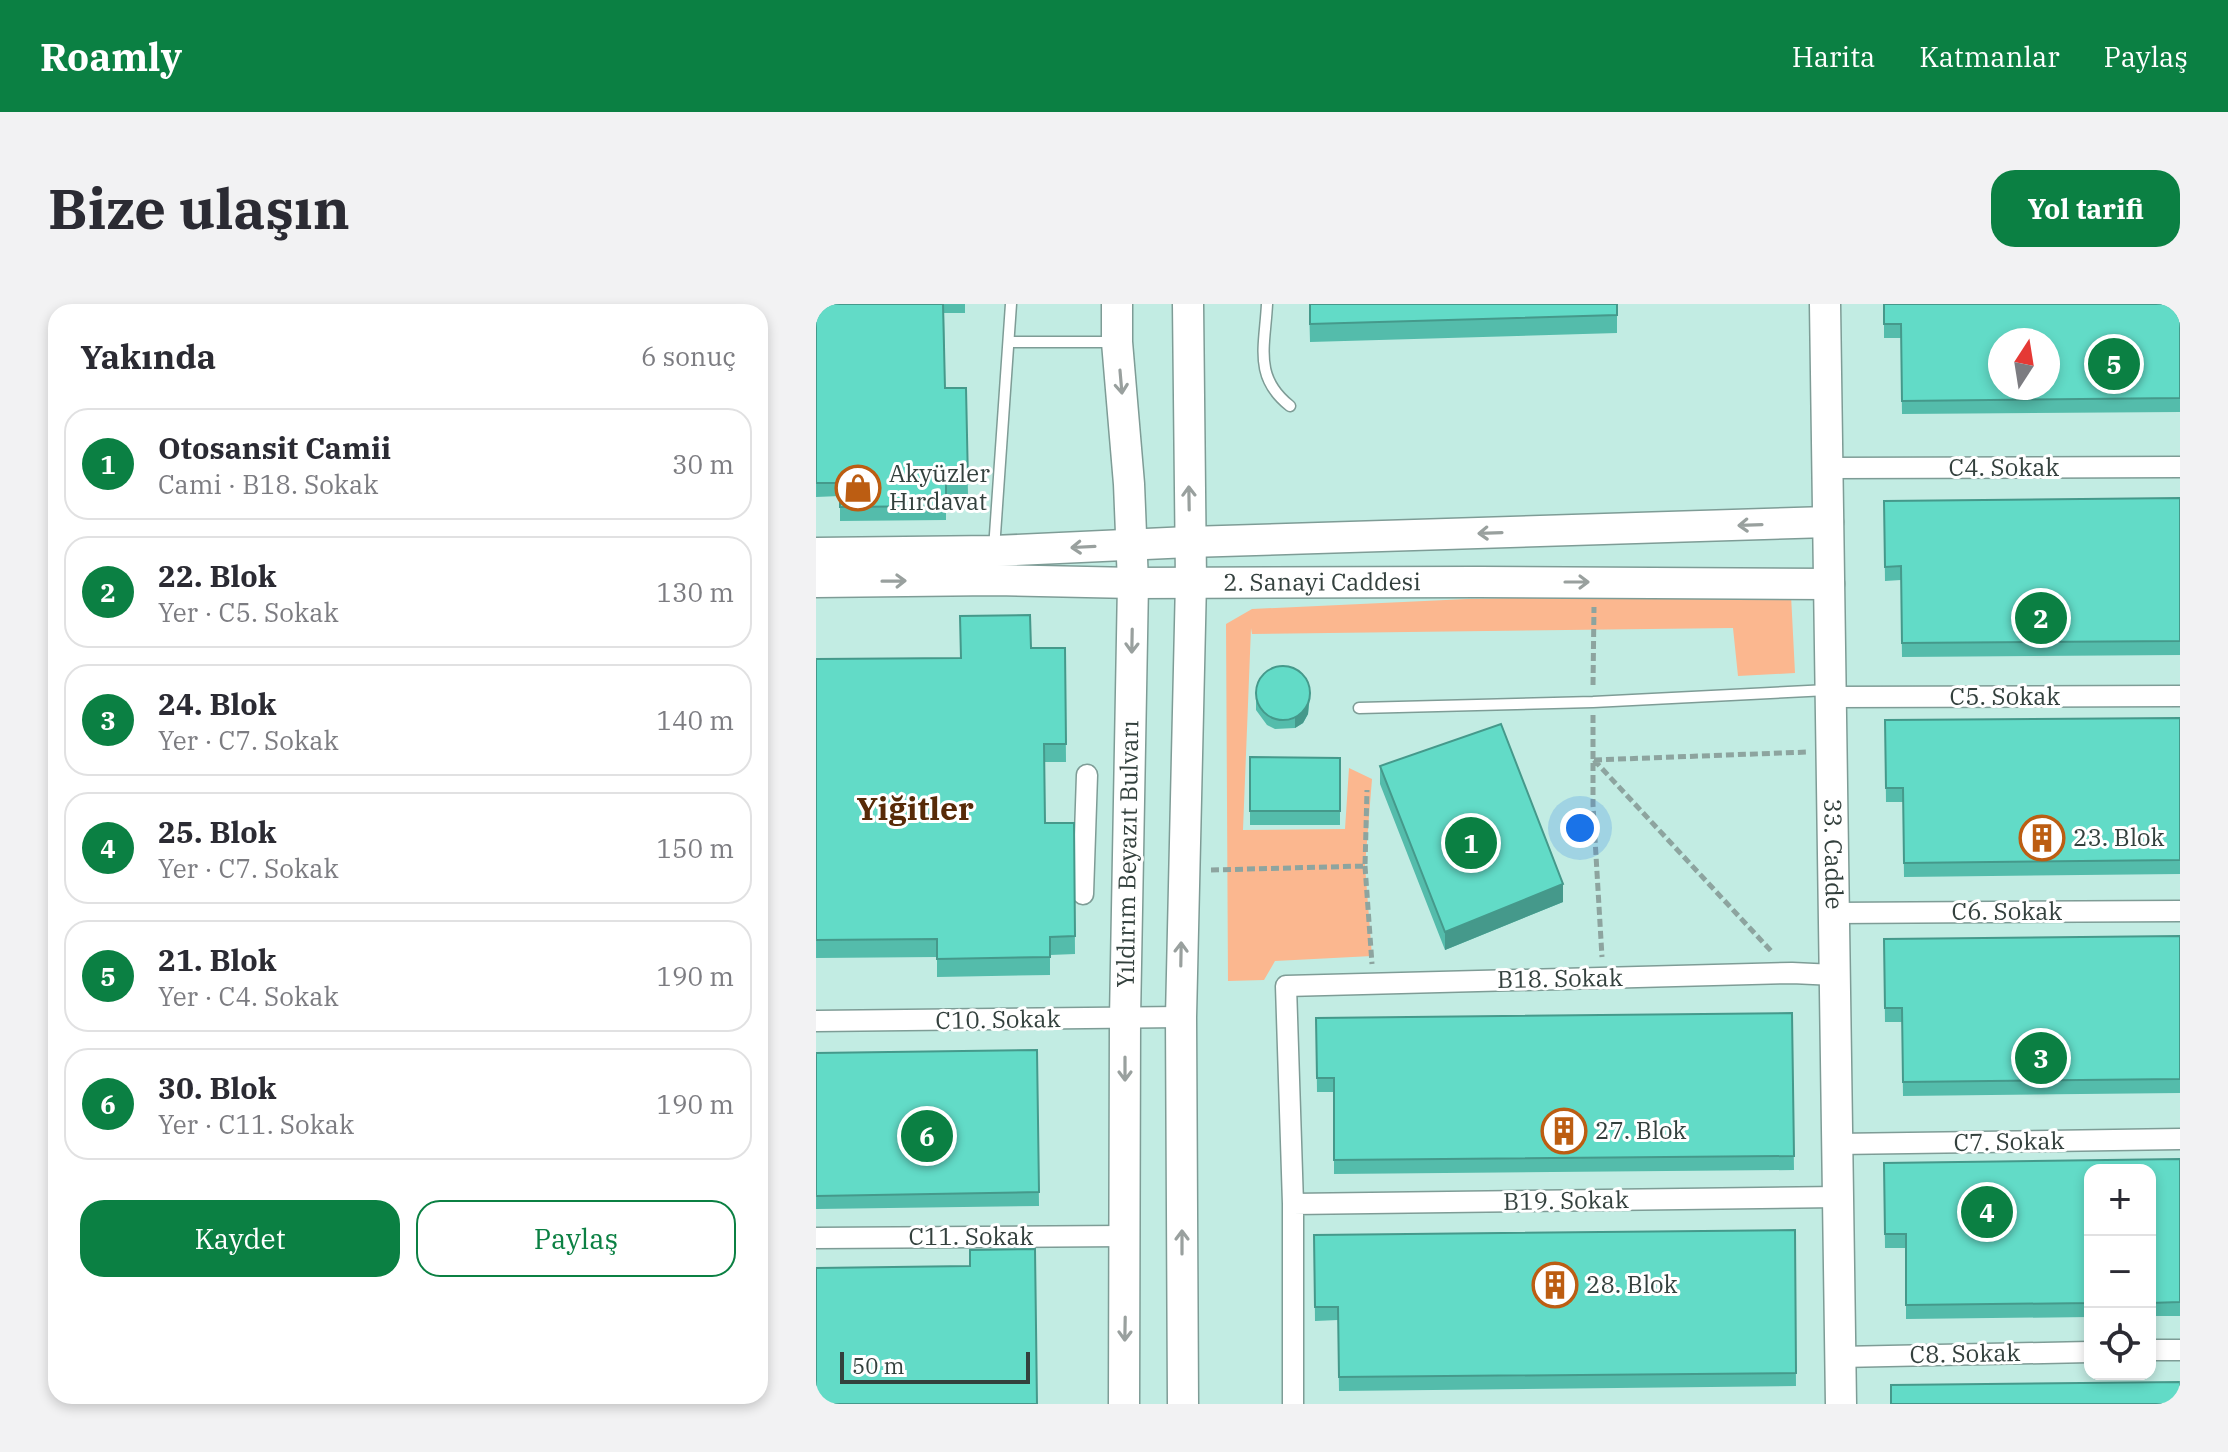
<!DOCTYPE html>
<html lang="tr">
<head>
<meta charset="utf-8">
<style>
  body { margin:0; font-family:"IBM Plex Serif",serif; background:#f2f2f3; color:#2b2b33 }
  .controls { position:absolute; right:24px; bottom:24px; display:grid; overflow:hidden; border-radius:16px; box-shadow:0 4px 12px #0003 }
  .controls button { width:72px; height:72px; display:grid; place-items:center; padding:0; border:0; border-bottom:2px solid #e1e1e2; background:#fff; color:#2b2b33; font:40px sans-serif }
  .compass { position:absolute; left:1172px; top:24px; width:72px; height:72px; border-radius:50%; background:#fff; box-shadow:0 4px 12px #0003; rotate:12deg }
  .scale { position:absolute; left:24px; bottom:20px; width:190px; box-sizing:border-box; padding-left:8px; border:4px solid #33403d; border-top:0; font-size:22px; line-height:28px; white-space:nowrap; color:#33403d; -webkit-text-stroke:6px #fff; paint-order:stroke }
  .you { position:absolute; left:764px; top:524px; width:28px; height:28px; margin:-20px; border:6px solid #fff; border-radius:50%; background:#1a73e8; box-shadow:0 0 0 12px #1a73e833 }
  .badge { display:grid; place-items:center; width:52px; height:52px; border-radius:50%; background:#0b8043; color:#fff; font-size:26px; font-weight:700 }
  .pin { position:absolute; translate:-50% -50%; border:4px solid #fff; box-shadow:0 2px 8px #0006 }
  .list { margin:0; padding:0; list-style:none }
  h2 { display:flex; justify-content:space-between; align-items:center; height:104px; margin:0; padding:0 32px; font-size:34px }
  h2 small { font-size:26px; font-weight:400; color:#7c7c81 }
  .list li { display:grid; grid-template-columns:52px 1fr auto; gap:24px; align-items:center; box-sizing:border-box; height:112px; margin:0 16px 16px; padding:0 16px; border:2px solid #e1e1e2; border-radius:24px }
  .list b { display:block; font-size:30px; white-space:nowrap }
  .list p { margin:0; font-size:26px; white-space:nowrap; color:#7c7c81 }
  .list em { font-size:26px; font-style:normal; color:#7c7c81 }
  .actions { display:flex; gap:16px; padding:24px 32px }
  .actions a { flex:1; padding:18px 0; border:2px solid #0b8043; border-radius:24px; text-align:center; font-size:28px; color:#0b8043 }
  .actions .main { background:#0b8043; color:#fff }
  .icon { flex:none; width:44px; height:44px; fill:none; stroke:currentColor; stroke-width:2; stroke-linecap:round; stroke-linejoin:round }
  .map { position:relative; flex:none; width:1364px; height:1100px; overflow:hidden; border-radius:24px }
  header { display:flex; align-items:center; gap:48px; box-sizing:border-box; height:112px; padding:0 40px; background:#0b8043; color:#fff }
  header strong { font-size:38px }
  nav { display:flex; gap:44px; margin-inline-start:auto; font-size:28px }
  .intro { display:flex; align-items:center; justify-content:space-between; box-sizing:border-box; height:192px; padding:0 48px }
  h1 { margin:0; font-size:56px }
  .button { padding:20px 36px; border-radius:24px; background:#0b8043; color:#fff; font-size:28px; font-weight:700 }
  main { display:flex; gap:48px; padding:0 48px }
  aside { flex:1; background:#fff; border-radius:24px; box-shadow:0 4px 12px #0003 }
  .map>svg:first-child { display:block }
</style>
</head>
<body>
<header>
<strong>Roamly</strong>
<nav><a>Harita</a><a>Katmanlar</a><a>Paylaş</a></nav>
</header>
<div class="intro"><h1>Bize ulaşın</h1><a class="button">Yol tarifi</a></div>
<main>
<aside>
<h2>Yakında<small>6 sonuç</small></h2>
<ul class="list">
<li><span class="badge">1</span><div><b>Otosansit Camii</b><p>Cami · B18. Sokak</p></div><em>30 m</em></li>
<li><span class="badge">2</span><div><b>22. Blok</b><p>Yer · C5. Sokak</p></div><em>130 m</em></li>
<li><span class="badge">3</span><div><b>24. Blok</b><p>Yer · C7. Sokak</p></div><em>140 m</em></li>
<li><span class="badge">4</span><div><b>25. Blok</b><p>Yer · C7. Sokak</p></div><em>150 m</em></li>
<li><span class="badge">5</span><div><b>21. Blok</b><p>Yer · C4. Sokak</p></div><em>190 m</em></li>
<li><span class="badge">6</span><div><b>30. Blok</b><p>Yer · C11. Sokak</p></div><em>190 m</em></li>
</ul>
<div class="actions"><a class="main">Kaydet</a><a>Paylaş</a></div>
</aside>
<div class="map">
<svg width="1364" height="1100" viewBox="0 0 1364 1100">
  <rect width="100%" height="100%" fill="#d6f6ef"/>
  <path fill="#c2ece3" fill-rule="evenodd" d="M 0,0 L 1364,0 L 1364,1100 L 0,1100 ZM 1184,36 L 1232,36 L 1232,84 L 1184,84 ZM 1274,866 L 1334,866 L 1334,1070 L 1274,1070 Z"/>
  <path fill="#fbb78f" d="M 910,289 L 975,291 L 979,369 L 922,372 L 917,324 L 436,330 L 435,324 L 427,526 L 529,525 L 533,464 L 556,475 L 549,562 L 556,652 L 459,657 L 448,676 L 412,677 L 410,320 L 436,305 L 651,295 Z"/>
  <g fill="none" stroke-linecap="round" stroke-linejoin="round">
    <g stroke="#7e9c96" stroke-width="13">
      <path id="service" d="M 451,0 C 449,42 437,73 474,102
        M 193,38 L 299,38
        M 178,245 L 195,0
        M 543,404 L 777,398 L 1012,386"/>
    </g>
    <g stroke="#7e9c96" stroke-width="23">
      <path id="minor" d="M 1011,164 L 1364,163
        M 1015,393 L 1364,392
        M 267,590 L 271,471
        M 1018,609 L 1364,607
        M 0,717 L 365,713
        M 1021,840 L 1364,835
        M 477,900 L 1022,893
        M 0,934 L 310,932
        M 1334,1046 L 1364,1046
        M 1024,1053 L 1274,1048
        M 477,1100 L 477,900 L 470,682 L 976,669 L 1019,671"/>
    </g>
    <g stroke="#7e9c96" stroke-width="33">
      <g id="secondary">
        <path d="M 301,0 L 301,38 L 313,180 L 317,279 L 309,715 L 308,1100"/>
        <path id="s1" d="M 1009,0 L 1025,1100"/>
        <path d="M 0,249 L 178,247 L 373,238 L 1012,218"/>
        <path id="s2" d="M 0,278 L 179,276 L 317,279 L 663,278 L 1013,280"/>
        <path d="M 367,1100 L 365,713 L 375,277 L 372,0"/>
      </g>
    </g>
    <path stroke="#8da49f" stroke-width="5" stroke-dasharray="8 4" stroke-linecap="butt" d="M 777,381 L 778,303
      M 777,411 L 777,501 L 786,653
      M 778,456 L 956,648
      M 778,456 L 992,448
      M 549,562 L 556,660
      M 395,566 L 549,562 L 551,486"/>
    <use href="#service" stroke="#fff" stroke-width="10"/>
    <use href="#minor" stroke="#fff" stroke-width="20"/>
    <use href="#secondary" stroke="#fff" stroke-width="30"/>
  </g>
  <path fill="#54bcab" d="M 0,0 L 149,0 L 149,9 L 128,9 L 129,84 L 150,84 L 152,191 L 130,192 L 130,216 L 24,217 L 24,192 L 0,193 Z
    M 493,0 L 801,0 L 801,29 L 494,38 Z
    M 1068,0 L 1364,0 L 1364,108 L 1086,110 L 1085,34 L 1068,34 Z
    M 1364,194 L 1364,351 L 1086,353 L 1085,276 L 1069,277 L 1068,197 Z
    M 215,344 L 249,344 L 250,458 L 228,458 L 229,519 L 258,519 L 259,650 L 234,651 L 234,671 L 121,673 L 121,653 L 0,654 L 0,355 L 145,354 Z
    M 494,392 L 492,410 L 487,419 L 479,424 L 459,425 L 451,421 L 440,406 L 440,396 Z
    M 1364,414 L 1364,570 L 1088,573 L 1087,498 L 1070,498 L 1069,416 Z
    M 434,453 L 524,454 L 524,521 L 434,521 Z
    M 564,462 L 747,598 L 629,646 L 564,480 Z
    M 1364,632 L 1364,789 L 1087,792 L 1086,718 L 1069,718 L 1068,635 Z
    M 976,709 L 978,866 L 518,870 L 518,788 L 501,788 L 500,714 Z
    M 221,746 L 223,902 L 0,905 L 0,749 Z
    M 1364,855 L 1364,1012 L 1334,1012 L 1334,866 L 1274,866 L 1274,1013 L 1090,1015 L 1090,944 L 1069,944 L 1068,859 Z
    M 979,926 L 980,1082 L 523,1087 L 522,1016 L 499,1017 L 498,931 Z"/>
  <path fill="#45998b" d="M 494,382 L 492,410 L 487,419 L 479,424 L 479,414 Z
    M 747,580 L 747,598 L 629,646 L 629,628 Z"/>
  <path fill="#62dbc7" stroke="#45998b" stroke-width="2" fill-rule="evenodd" d="M 0,0 L 127,0 L 129,84 L 150,84 L 152,178 L 130,178 L 130,202 L 24,203 L 24,179 L 0,179 Z
    M 494,0 L 801,0 L 801,11 L 494,20 Z
    M 1068,0 L 1364,0 L 1364,94 L 1086,97 L 1085,20 L 1068,20 ZM 1184,36 L 1232,36 L 1232,84 L 1184,84 Z
    M 1364,194 L 1364,337 L 1086,339 L 1085,262 L 1069,263 L 1068,197 Z
    M 214,311 L 215,344 L 249,344 L 250,440 L 228,440 L 229,519 L 258,519 L 259,632 L 234,633 L 234,653 L 121,655 L 121,635 L 0,636 L 0,355 L 145,354 L 144,312 Z
    M440 389a27 27 0 1 1 54 0a27 27 0 1 1-54 0Z
    M 1364,414 L 1364,556 L 1088,559 L 1087,484 L 1070,484 L 1069,416 Z
    M 685,420 L 747,580 L 629,628 L 564,462 Z
    M 434,453 L 524,454 L 524,507 L 434,507 Z
    M 1364,632 L 1364,775 L 1087,778 L 1086,704 L 1069,704 L 1068,635 Z
    M 976,709 L 978,852 L 518,856 L 518,774 L 501,774 L 500,714 Z
    M 221,746 L 223,888 L 0,892 L 0,749 Z
    M 1364,855 L 1364,998 L 1334,999 L 1334,866 L 1274,866 L 1274,999 L 1090,1001 L 1090,930 L 1069,930 L 1068,859 Z
    M 979,926 L 980,1069 L 523,1073 L 522,1003 L 499,1003 L 498,931 Z
    M 219,945 L 221,1100 L 0,1100 L 0,964 L 154,962 L 154,946 Z
    M 1364,1078 L 1364,1100 L 1075,1100 L 1075,1081 Z"/>
  <defs><path id="oneway-shaft" d="M-6 0H5M1.5-3L5.5 0L1.5 3" fill="none" stroke-width="1.6" stroke-linecap="round" stroke-linejoin="round" transform="scale(2)"/></defs>
  <g stroke="#99a09e">
    <use href="#oneway-shaft" transform="translate(305 78) rotate(85)"/>
    <use href="#oneway-shaft" transform="translate(373 194) rotate(-91)"/>
    <use href="#oneway-shaft" transform="translate(934 221) rotate(178)"/>
    <use href="#oneway-shaft" transform="translate(674 229) rotate(178)"/>
    <use href="#oneway-shaft" transform="translate(267 243) rotate(177)"/>
    <use href="#oneway-shaft" transform="translate(78 277) rotate(-1)"/>
    <use href="#oneway-shaft" transform="translate(761 278)"/>
    <use href="#oneway-shaft" transform="translate(316 337) rotate(91)"/>
    <use href="#oneway-shaft" transform="translate(365 650) rotate(-89)"/>
    <use href="#oneway-shaft" transform="translate(309 765) rotate(90)"/>
    <use href="#oneway-shaft" transform="translate(366 938) rotate(-90)"/>
    <use href="#oneway-shaft" transform="translate(309 1025) rotate(91)"/>
  </g>
  <defs>
    <g id="shop-ring" transform="scale(2.3)"><circle r="9.5" fill="#fff" stroke="#bc5d12" stroke-width="1.5"/><path d="M-5-2.5h2.3a2.7 3.5 0 0 1 5.4 0H5L5.5 6h-11ZM-1.5-2.5h3a1.5 2.3 0 0 0-3 0Z" fill="#bc5d12"/></g>
    <g id="building-ring" transform="scale(2.3)"><circle r="9.5" fill="#fff" stroke="#bc5d12" stroke-width="1.5"/><path d="M-4-6H4V6H1V3H-1V6H-4ZM-2.5-4.3h1.7v1.8h-1.7ZM.8-4.3h1.7v1.8H.8ZM-2.5-1h1.7V.8h-1.7ZM.8-1h1.7V.8H.8Z" fill="#bc5d12"/></g>
  </defs>
  <g fill-rule="evenodd">
    <use href="#shop-ring" x="42" y="184"/>
    <use href="#building-ring" x="1226" y="534"/>
    <use href="#building-ring" x="748" y="827"/>
    <use href="#building-ring" x="739" y="981"/>
  </g>
  <g text-anchor="middle" stroke-width="6" stroke-linejoin="round" paint-order="stroke">
    <g font-size="24" fill="#33403d" stroke="#fff">
      <text x="1188" y="172">C4. Sokak</text>
      <text dy="8" stroke="none"><textPath href="#s2" startOffset="506">2. Sanayi Caddesi</textPath></text>
      <text x="1189" y="401">C5. Sokak</text>
      <text transform="translate(312 550) rotate(-89)" y="8">Yıldırım Beyazıt Bulvarı</text>
      <text dy="8" stroke="none"><textPath href="#s1" startOffset="550">33. Cadde</textPath></text>
      <text x="1191" y="616">C6. Sokak</text>
      <text transform="translate(744 675) rotate(-1)" y="8">B18. Sokak</text>
      <text transform="translate(182 716) rotate(-1)" y="8">C10. Sokak</text>
      <text transform="translate(1193 838) rotate(-1)" y="8">C7. Sokak</text>
      <text transform="translate(750 897) rotate(-1)" y="8">B19. Sokak</text>
      <text x="155" y="941">C11. Sokak</text>
      <text transform="translate(1149 1050) rotate(-1)" y="8">C8. Sokak</text>
    </g>
    <g font-size="24" fill="#33403d" stroke="#fff" text-anchor="start">
      <text x="73" y="178">Akyüzler<tspan x="73" dy="28">Hırdavat</tspan></text>
      <text x="1257" y="542">23. Blok</text>
      <text x="779" y="835">27. Blok</text>
      <text x="770" y="989">28. Blok</text>
    </g>
    <g font-size="32" font-weight="bold" fill="#572a08" stroke="#fff">
      <text x="99" y="516">Yiğitler</text>
    </g>
  </g>
</svg>
<div class="controls">
<button>+</button>
<button>−</button>
<button><svg class="icon" aria-label="locate" viewBox="0 0 24 24"><circle cx="12" cy="12" r="6"/><path d="M12 2v4M12 18v4M2 12h4M18 12h4"/></svg></button>
</div>
<svg class="compass" viewBox="-18 -18 36 36"><path d="M0-13l5 13h-10z" fill="#e53935"/><path d="M0 13l5-13h-10z" fill="#7c7c81"/></svg>
<div class="scale">50 m</div>
<div class="you"></div>
<div class="pin badge" style="left:655px;top:539px">1</div>
<div class="pin badge" style="left:1225px;top:314px">2</div>
<div class="pin badge" style="left:1225px;top:754px">3</div>
<div class="pin badge" style="left:1171px;top:908px">4</div>
<div class="pin badge" style="left:1298px;top:60px">5</div>
<div class="pin badge" style="left:111px;top:832px">6</div>
</div>
</main>
</body>
</html>
